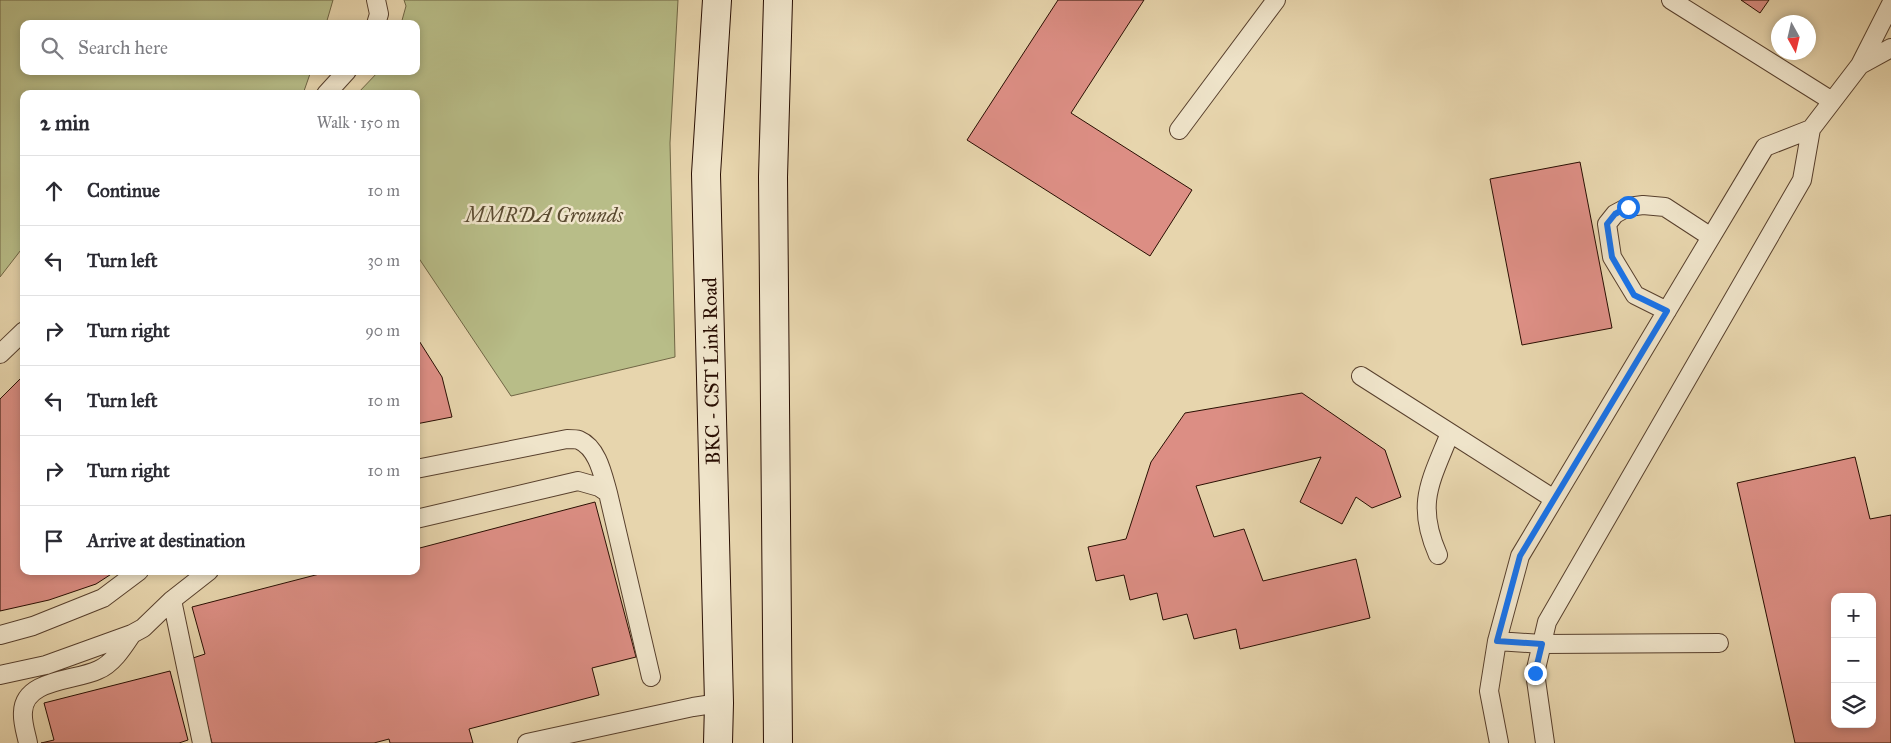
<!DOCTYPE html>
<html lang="en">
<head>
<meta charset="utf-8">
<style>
  body { margin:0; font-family:"IM FELL Great Primer",serif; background:#f2f2f3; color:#2b2b33 }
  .controls { position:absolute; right:15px; bottom:15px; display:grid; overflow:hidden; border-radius:10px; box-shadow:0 2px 8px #0003 }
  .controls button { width:45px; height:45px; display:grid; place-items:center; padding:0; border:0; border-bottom:1px solid #e1e1e2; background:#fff; color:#2b2b33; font:25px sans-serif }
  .compass { position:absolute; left:1771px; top:15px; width:45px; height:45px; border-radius:50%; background:#fff; box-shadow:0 2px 8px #0003; rotate:172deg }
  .stop { position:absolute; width:15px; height:15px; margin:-11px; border:4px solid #1a73e8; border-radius:50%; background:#fff }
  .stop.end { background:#1a73e8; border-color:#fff; box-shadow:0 1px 5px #0008 }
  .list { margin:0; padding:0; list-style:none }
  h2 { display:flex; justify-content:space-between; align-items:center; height:65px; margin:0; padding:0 20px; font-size:21px }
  h2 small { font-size:16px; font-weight:400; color:#7c7c81 }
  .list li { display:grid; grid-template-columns:32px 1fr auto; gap:15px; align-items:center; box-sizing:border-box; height:70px; padding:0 20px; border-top:1px solid #e1e1e2 }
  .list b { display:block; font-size:19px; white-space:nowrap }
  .list em { font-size:16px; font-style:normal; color:#7c7c81 }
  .icon { flex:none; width:28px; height:28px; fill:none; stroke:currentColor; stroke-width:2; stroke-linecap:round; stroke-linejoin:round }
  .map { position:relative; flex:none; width:1891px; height:743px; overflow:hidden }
  .search { position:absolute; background:#fff; box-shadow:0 2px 8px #0003; left:20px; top:20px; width:400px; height:55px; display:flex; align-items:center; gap:12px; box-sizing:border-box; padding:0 18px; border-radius:10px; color:#7c7c81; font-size:19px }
  .panel { position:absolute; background:#fff; box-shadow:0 2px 8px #0003; left:20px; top:90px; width:400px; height:485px; border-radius:10px }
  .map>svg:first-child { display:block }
</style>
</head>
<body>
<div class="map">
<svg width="1891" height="743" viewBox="0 0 1891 743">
  <rect width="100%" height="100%" fill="#e7d5ad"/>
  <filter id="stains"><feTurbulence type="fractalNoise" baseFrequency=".004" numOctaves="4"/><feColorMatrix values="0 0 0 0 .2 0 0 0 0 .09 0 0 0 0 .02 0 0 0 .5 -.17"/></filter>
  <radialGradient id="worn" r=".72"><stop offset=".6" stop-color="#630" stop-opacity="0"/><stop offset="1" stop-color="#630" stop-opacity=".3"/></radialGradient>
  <path fill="#b8bd88" stroke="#706645" d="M 0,0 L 333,0 L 326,24 L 24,24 L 24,71 L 311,71 L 304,91 L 299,94 L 24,94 L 24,246 L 0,277 Z
    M 404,0 L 678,0 L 670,143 L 675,357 L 511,396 L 416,254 L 416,94 L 357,94 L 379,71 L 416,71 L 416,24 L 401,24 L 406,6 Z"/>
  <path fill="#dc8e84" stroke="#290e02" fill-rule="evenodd" d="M 1058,0 L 1144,0 L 1071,113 L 1192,190 L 1150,256 L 967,140 Z
    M 1741,0 L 1769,0 L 1760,13 Z
    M 1580,162 L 1612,328 L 1522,345 L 1490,179 Z
    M 416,336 L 442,377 L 452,417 L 416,424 Z
    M 24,375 L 24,571 L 116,571 L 96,584 L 49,600 L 0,611 L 0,399 Z
    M 1302,393 L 1385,450 L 1401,497 L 1372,508 L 1356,497 L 1342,524 L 1300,502 L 1321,457 L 1196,486 L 1214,537 L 1244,529 L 1263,581 L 1356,559 L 1370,618 L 1240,649 L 1236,629 L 1194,639 L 1187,614 L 1163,620 L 1157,593 L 1130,600 L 1124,575 L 1096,581 L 1088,547 L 1126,539 L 1151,462 L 1185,413 Z
    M 1855,457 L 1870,519 L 1891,515 L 1891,743 L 1795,743 L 1737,483 ZM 1835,597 L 1872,597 L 1872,724 L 1835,724 Z
    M 595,502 L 636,657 L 592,668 L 599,695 L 469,729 L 473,743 L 390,743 L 389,739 L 374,743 L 212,743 L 190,659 L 205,654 L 192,607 L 331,571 L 416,571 L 416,549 Z
    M 170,671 L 188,740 L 179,743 L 41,743 L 54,740 L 44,703 Z"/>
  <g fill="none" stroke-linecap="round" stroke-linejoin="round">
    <g stroke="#58402d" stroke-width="20">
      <path id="lane" d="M 1671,0 L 1832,101
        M 376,24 L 379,14 L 376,0
        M 1860,65 L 1891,48
        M 326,94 L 347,71
        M 1179,130 L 1276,0
        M 1667,311 L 1635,295 L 1612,257 L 1607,224 L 1615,214 L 1628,207 L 1643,205 L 1665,207 L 1711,237
        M 0,354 L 24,331
        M 1361,376 L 1554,499
        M 416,469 L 567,439 C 571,439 576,439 579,440 C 598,448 603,476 608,493
        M 416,519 L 578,481 L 599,487 L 608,493 L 651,677
        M 1438,555 C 1415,503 1431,481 1450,433
        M 172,600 L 202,743
        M 0,635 L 33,626 L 103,598 L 139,571
        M 1497,641 L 1542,644 L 1719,643
        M 0,675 L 46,665 L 132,634 L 143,628 L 172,600 L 209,571
        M 28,743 C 26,733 22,722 23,712 C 24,679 75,681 98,670 C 113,664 124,646 132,634
        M 527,743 L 693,707 L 719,703
        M 1499,743 L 1489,691 L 1497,641 L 1520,556 L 1765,147 L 1811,129
        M 1545,743 L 1535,673 L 1547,622 L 1802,180 L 1811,129 L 1860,65 L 1891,4"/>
    </g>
    <g stroke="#290e02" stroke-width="30">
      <path id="secondary" d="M 717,0 L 706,174 L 719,703 L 718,743
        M 778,743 L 773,177 L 778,0"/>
    </g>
    <use href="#lane" stroke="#efe4ca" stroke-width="18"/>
    <use href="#secondary" stroke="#efe4ca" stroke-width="28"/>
  </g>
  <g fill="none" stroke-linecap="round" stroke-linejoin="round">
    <path stroke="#1a73e8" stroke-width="6" d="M 1535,673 L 1542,644 L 1497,641 L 1520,556 L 1667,311 L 1634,295 L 1612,257 L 1607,224 L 1615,214 L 1628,207"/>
  </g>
  <g text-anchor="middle" stroke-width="5" stroke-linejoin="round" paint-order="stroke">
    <g font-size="20" font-style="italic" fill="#5b4b31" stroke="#efe4ca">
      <text x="544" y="222">MMRDA Grounds</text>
    </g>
    <g font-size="20" fill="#290e02" stroke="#efe4ca">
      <text transform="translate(711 371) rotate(-91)" y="7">BKC - CST Link Road</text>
    </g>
  </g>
  <rect width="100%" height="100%" filter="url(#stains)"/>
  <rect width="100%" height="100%" fill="url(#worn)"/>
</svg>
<div class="controls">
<button>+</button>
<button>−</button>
<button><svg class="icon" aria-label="layers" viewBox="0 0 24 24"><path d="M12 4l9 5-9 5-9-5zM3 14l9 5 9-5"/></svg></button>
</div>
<svg class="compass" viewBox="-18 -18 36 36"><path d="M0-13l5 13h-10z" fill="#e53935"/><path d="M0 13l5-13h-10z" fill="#7c7c81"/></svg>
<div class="stop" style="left:1628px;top:207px"></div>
<div class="stop end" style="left:1535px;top:673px"></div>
<div class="search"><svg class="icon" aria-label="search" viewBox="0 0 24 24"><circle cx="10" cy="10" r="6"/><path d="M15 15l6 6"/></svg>Search here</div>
<section class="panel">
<h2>2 min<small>Walk · 150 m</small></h2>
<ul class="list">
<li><svg class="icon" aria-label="ahead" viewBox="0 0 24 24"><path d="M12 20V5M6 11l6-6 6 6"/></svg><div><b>Continue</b></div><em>10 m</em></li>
<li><svg class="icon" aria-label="left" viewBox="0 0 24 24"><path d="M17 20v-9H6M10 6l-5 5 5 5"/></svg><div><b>Turn left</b></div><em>30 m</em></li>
<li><svg class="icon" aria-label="right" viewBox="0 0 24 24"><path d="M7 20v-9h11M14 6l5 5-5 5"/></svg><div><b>Turn right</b></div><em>90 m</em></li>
<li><svg class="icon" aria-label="left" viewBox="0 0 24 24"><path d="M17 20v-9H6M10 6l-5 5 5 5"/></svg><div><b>Turn left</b></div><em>10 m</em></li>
<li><svg class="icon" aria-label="right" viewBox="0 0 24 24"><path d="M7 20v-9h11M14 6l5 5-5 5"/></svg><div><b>Turn right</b></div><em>10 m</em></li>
<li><svg class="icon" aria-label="arrive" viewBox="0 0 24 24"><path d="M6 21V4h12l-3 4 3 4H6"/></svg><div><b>Arrive at destination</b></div></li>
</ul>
</section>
</div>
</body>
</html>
